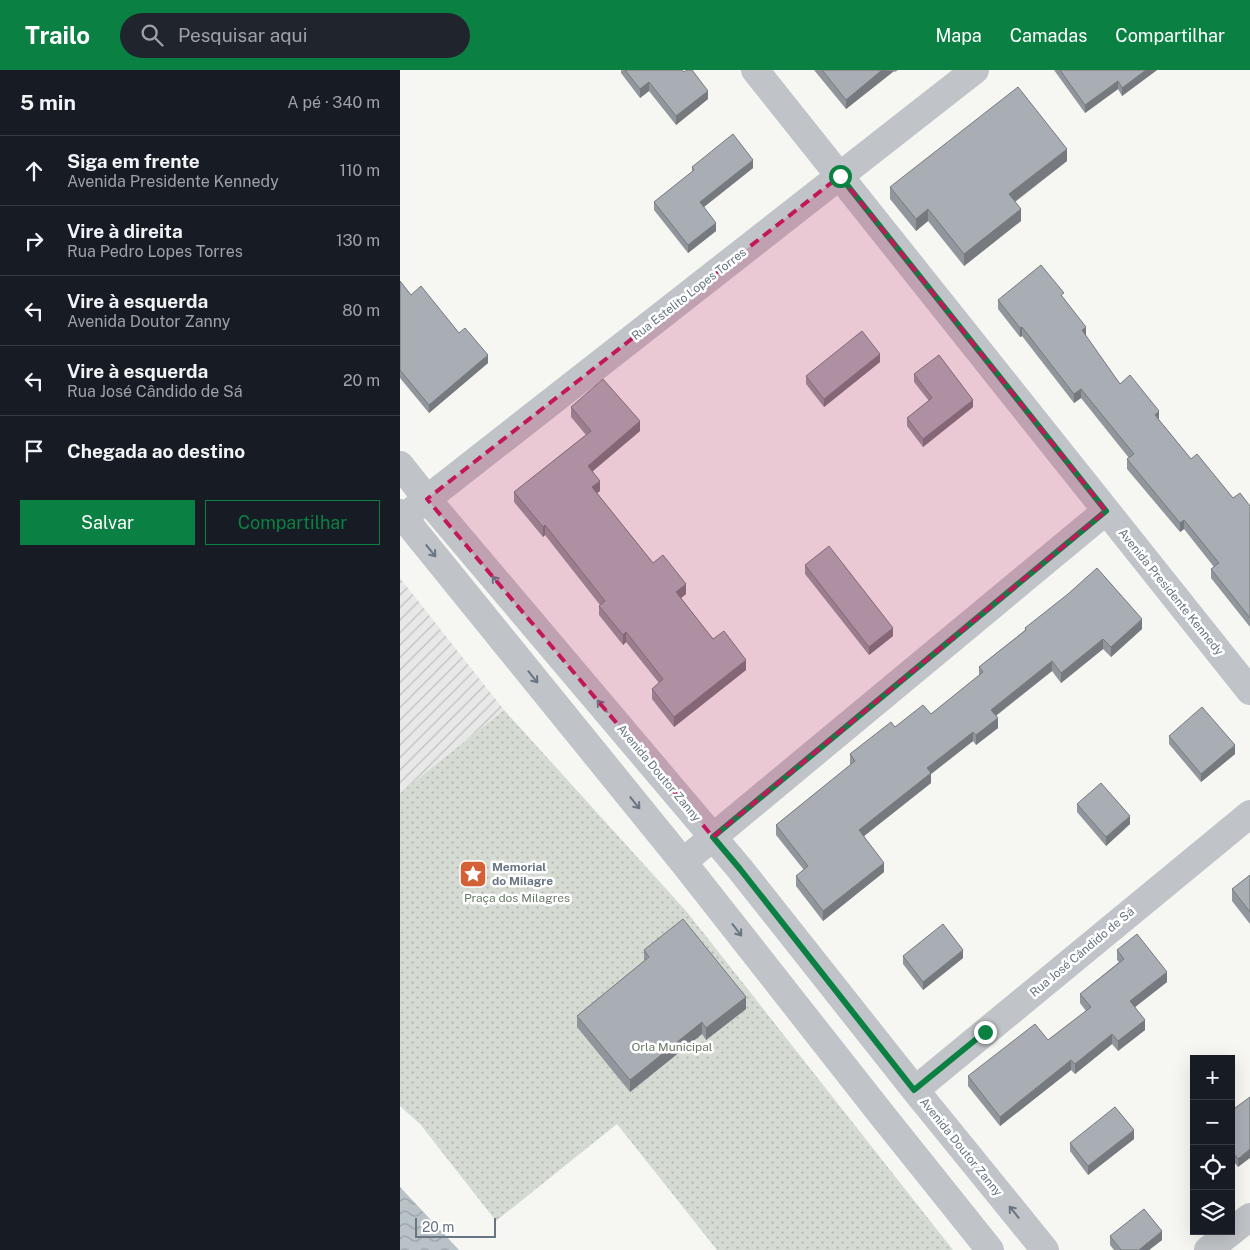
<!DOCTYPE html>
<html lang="pt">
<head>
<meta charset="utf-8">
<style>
  body { margin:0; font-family:"Public Sans",sans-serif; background:#20242c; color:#f1f3f6 }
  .controls { position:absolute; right:15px; bottom:15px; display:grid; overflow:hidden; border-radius:0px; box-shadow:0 5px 20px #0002 }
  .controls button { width:45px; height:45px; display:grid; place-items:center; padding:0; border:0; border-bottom:1px solid #363941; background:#171b24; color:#f1f3f6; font:25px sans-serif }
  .scale { position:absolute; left:15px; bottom:12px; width:81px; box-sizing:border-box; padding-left:5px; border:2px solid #687582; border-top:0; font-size:14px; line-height:18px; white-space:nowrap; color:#687582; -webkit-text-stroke:4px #fff; paint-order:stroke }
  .stop { position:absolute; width:15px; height:15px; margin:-11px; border:4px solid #0b8043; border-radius:50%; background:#fff }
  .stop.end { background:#0b8043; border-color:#fff; box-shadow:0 1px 5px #0008 }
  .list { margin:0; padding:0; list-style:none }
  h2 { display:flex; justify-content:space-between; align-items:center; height:65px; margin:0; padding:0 20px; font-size:21px }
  h2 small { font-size:16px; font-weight:400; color:#9ea1a6 }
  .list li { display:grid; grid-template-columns:32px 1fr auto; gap:15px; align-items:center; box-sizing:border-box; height:70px; padding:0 20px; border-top:1px solid #363941 }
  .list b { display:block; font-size:19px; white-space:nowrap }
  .list p { margin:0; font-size:16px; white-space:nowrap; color:#9ea1a6 }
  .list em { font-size:16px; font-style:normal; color:#9ea1a6 }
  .actions { display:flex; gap:10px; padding:15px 20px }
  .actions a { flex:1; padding:11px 0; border:1px solid #0b8043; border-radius:0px; text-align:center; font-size:18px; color:#0b8043 }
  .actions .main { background:#0b8043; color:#fff }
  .icon { flex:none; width:28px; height:28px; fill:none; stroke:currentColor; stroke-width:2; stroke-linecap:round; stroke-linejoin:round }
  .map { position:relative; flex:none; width:850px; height:1180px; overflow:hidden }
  header { display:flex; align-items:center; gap:30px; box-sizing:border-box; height:70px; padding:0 25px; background:#0b8043; color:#fff }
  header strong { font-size:24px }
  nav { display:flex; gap:28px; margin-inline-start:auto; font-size:18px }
  .search { width:350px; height:45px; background:#20242c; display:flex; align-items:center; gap:12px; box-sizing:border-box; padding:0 18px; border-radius:28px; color:#9ea1a6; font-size:19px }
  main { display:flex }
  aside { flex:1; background:#171b24 }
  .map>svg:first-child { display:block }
</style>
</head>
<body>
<header>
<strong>Trailo</strong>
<div class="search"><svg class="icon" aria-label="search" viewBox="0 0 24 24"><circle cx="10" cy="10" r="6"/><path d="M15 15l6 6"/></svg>Pesquisar aqui</div>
<nav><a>Mapa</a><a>Camadas</a><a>Compartilhar</a></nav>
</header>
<main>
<aside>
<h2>5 min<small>A pé · 340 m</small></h2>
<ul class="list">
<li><svg class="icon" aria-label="ahead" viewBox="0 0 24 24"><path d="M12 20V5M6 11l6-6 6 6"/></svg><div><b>Siga em frente</b><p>Avenida Presidente Kennedy</p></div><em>110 m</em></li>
<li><svg class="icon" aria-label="right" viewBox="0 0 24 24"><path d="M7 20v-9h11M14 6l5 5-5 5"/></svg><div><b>Vire à direita</b><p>Rua Pedro Lopes Torres</p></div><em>130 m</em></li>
<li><svg class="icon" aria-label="left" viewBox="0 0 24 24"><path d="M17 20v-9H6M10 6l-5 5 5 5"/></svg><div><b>Vire à esquerda</b><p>Avenida Doutor Zanny</p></div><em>80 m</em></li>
<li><svg class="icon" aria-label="left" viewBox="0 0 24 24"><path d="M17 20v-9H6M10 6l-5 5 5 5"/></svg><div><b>Vire à esquerda</b><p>Rua José Cândido de Sá</p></div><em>20 m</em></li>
<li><svg class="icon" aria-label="arrive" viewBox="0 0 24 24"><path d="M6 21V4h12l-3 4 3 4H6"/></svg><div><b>Chegada ao destino</b></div></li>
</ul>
<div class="actions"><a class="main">Salvar</a><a>Compartilhar</a></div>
</aside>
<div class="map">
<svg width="850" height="1180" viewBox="0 0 850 1180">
  <defs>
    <pattern id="industrial-furrows" width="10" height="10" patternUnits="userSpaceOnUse" patternTransform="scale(1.25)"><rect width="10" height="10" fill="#e7e8e7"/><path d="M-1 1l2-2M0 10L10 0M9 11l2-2" fill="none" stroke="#bfc1c1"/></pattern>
    <pattern id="park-dots" width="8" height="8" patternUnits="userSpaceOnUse" patternTransform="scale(1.25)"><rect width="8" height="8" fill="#d5dbd3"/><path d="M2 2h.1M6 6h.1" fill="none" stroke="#b1b6b1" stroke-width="1.8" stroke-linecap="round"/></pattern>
    <pattern id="water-waves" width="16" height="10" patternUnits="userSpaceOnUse" patternTransform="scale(1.25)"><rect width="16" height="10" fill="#b9c2c7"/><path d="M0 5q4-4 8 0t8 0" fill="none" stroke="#9aa2a7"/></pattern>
  </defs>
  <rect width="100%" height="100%" fill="#f6f6f3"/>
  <path fill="url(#industrial-furrows)" d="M 0,508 L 104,640 L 0,723 Z"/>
  <path fill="url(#park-dots)" d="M 104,640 L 287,842 L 553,1180 L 317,1180 L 217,1054 L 96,1151 L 20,1054 L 0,1036 L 0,723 Z"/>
  <path fill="url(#water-waves)" d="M 0,1117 L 59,1180 L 0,1180 Z"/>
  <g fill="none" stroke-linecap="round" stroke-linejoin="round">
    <path stroke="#c0c3c7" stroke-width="28" d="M 355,0 L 850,621
      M 0,395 L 27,429 L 340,799 L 515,1020 L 645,1180
      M 13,440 L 575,0
      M 0,443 L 283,792 L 482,1045 L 590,1180
      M 283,792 L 706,441
      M 515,1020 L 850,744
      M 808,1180 L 850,1147"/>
  </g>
  <path fill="#90969b" d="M 221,0 L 282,0 L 308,29 L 276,55 L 249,21 L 240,28 L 221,3 Z
    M 414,0 L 498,0 L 495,2 L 494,1 L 446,39 Z
    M 654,0 L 757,0 L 722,26 L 718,19 L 685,43 Z
    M 667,91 L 615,132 L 621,151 L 564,196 L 528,151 L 516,161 L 490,129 L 490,117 Z
    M 292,97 L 353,98 L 304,137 L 316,161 L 288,183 L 254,140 L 254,132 L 292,102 Z
    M 0,211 L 11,225 L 59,263 L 88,293 L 29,343 L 0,308 Z
    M 664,228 L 686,266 L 720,314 L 759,350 L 791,389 L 833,428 L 850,436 L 850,557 L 811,508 L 811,499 L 814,497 L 784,459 L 780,462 L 727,399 L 727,389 L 729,388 L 681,328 L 674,333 L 622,266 L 620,267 L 598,239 L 598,230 Z
    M 480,292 L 424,337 L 406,314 L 406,306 Z
    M 514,304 L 573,337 L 523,377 L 507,356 L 507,348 L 529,331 L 514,312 Z
    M 171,337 L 240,361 L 193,401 L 200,421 L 197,423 L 253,493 L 286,524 L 281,528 L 313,569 L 346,600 L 274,657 L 252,629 L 252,619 L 259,613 L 226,572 L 223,575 L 199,545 L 199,536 L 200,535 L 145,465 L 143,467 L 114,432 L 114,422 L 186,365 L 171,347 Z
    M 405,495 L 493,566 L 469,585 L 405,504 Z
    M 625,558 L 742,559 L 711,587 L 703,579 L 661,613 L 652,601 L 596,646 L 598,658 L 576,675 L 573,671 L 531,704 L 531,713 L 464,766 L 484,802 L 423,851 L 396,816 L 396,806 L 404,800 L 376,765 L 376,755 L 451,695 L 450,694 L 450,684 L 495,657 L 531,644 L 579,606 L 579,597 L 625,560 Z
    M 769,666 L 835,684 L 801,712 L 769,674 Z
    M 677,734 L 730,754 L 706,776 L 677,742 Z
    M 850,805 L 850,854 L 832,831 L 832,819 Z
    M 244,880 L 346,939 L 306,970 L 302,964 L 230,1022 L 177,957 L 177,946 L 244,891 Z
    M 717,880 L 767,912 L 735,937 L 745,960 L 718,981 L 712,974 L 675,1004 L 671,1000 L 600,1056 L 568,1016 L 568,1006 L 648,970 L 686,941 L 680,933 L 680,924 L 719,892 L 717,890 Z
    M 503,886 L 563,888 L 523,920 L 503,894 Z
    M 850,1028 L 838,1097 L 831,1088 L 831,1041 Z
    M 734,1069 L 688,1105 L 670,1081 L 670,1073 Z
    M 710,1166 L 762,1170 L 749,1180 L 714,1180 L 710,1175 Z"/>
  <path fill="#767a7e" d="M 482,0 L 494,1 L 446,39 L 446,30 Z
    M 746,0 L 757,0 L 722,26 L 722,18 Z
    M 718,11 L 718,19 L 685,43 L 685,35 Z
    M 249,12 L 249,21 L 240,28 L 240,19 Z
    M 308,21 L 308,29 L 276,55 L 276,46 Z
    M 667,79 L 667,91 L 609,136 L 609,124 Z
    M 353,90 L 353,98 L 300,140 L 300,132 Z
    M 528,139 L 528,151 L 516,161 L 516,149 Z
    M 621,139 L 621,151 L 564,196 L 564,184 Z
    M 316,153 L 316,161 L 288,183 L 288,175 Z
    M 622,257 L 622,266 L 620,267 L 620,258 Z
    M 686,257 L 686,266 L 682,270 L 682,260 Z
    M 480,284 L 480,292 L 424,337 L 424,329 Z
    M 88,285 L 88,293 L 29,343 L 29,335 Z
    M 681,319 L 681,328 L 674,333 L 674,324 Z
    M 573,330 L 573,337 L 523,377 L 523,369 Z
    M 759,341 L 759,350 L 755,345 Z
    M 240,351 L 240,361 L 188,405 L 188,396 Z
    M 200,411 L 200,421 L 192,427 L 192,417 Z
    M 784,450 L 784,459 L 780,462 L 780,453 Z
    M 145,455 L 145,465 L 143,467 L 143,457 Z
    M 286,514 L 286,524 L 276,532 L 276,522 Z
    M 742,549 L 742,559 L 711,587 L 711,577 Z
    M 493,558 L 493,566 L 469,585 L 469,577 Z
    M 226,562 L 226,572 L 223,575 L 223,565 Z
    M 703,569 L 703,579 L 661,613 L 661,603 Z
    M 346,590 L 346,600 L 274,657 L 274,647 Z
    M 652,591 L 652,601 L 591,649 L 591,640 Z
    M 598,648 L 598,658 L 576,675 L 576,665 Z
    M 573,662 L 573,671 L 531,704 L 531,713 L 459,770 L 459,760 L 527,698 Z
    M 835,675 L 835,684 L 801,712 L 801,704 Z
    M 730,746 L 730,754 L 706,776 L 706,767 Z
    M 484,793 L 484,802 L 423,851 L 423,841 Z
    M 563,880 L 563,888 L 523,920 L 523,912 Z
    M 767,902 L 767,912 L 730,941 L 730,931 Z
    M 346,927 L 346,939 L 306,970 L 306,958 Z
    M 745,950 L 745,960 L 718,981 L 718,971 Z
    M 302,952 L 302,964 L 230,1022 L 230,1010 Z
    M 712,964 L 712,974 L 675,1004 L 675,994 Z
    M 671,990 L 671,1000 L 600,1056 L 600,1047 Z
    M 734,1060 L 734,1069 L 688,1105 L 688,1096 Z
    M 850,1079 L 850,1088 L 838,1097 L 838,1089 Z
    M 762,1161 L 762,1170 L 749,1180 L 739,1180 Z"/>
  <path fill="#a8aeb4" stroke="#767a7e" d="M 225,0 L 282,0 L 284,2 L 287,0 L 292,0 L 308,21 L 276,46 L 249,12 L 240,19 Z
    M 422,0 L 482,0 L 446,30 Z
    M 660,0 L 746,0 L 722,18 L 718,11 L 685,35 Z
    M 618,17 L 667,79 L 609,124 L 621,139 L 564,184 L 528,139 L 516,149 L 490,117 Z
    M 333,64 L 353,90 L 300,132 L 316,153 L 288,175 L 254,132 L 294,100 L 292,97 Z
    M 641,195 L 664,223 L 661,225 L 686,257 L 682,260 L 720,314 L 730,305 L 759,341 L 755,345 L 791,389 L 797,384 L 833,428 L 840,423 L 850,436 L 850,548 L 811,499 L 819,493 L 784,450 L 780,453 L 727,389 L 734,384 L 681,319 L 674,324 L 622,257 L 620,258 L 598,230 Z
    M 0,211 L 11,225 L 21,216 L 59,263 L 65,258 L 88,285 L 29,335 L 0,300 Z
    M 462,261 L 480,284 L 424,329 L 406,306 Z
    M 539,285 L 573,330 L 523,369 L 507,348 L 532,328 L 514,304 Z
    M 203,309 L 240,351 L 188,396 L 200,411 L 192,417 L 253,493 L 263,485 L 286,514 L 276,522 L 313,569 L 324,561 L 346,590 L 274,647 L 252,619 L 263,609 L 226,562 L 223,565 L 199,536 L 205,531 L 145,455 L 143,457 L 114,422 L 191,361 L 171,337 Z
    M 429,476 L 493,558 L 469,577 L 405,495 Z
    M 697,498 L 742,549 L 711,577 L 703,569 L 661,603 L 652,591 L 591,640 L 598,648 L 576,665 L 573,662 L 527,698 L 531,703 L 459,760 L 484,793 L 423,841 L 396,806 L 408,796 L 376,755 L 455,691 L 450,684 L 491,652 L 495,657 L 523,635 L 531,644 L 583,602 L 579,597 L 626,560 L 625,558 L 668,524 Z
    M 802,637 L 835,675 L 801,704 L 769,666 Z
    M 701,713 L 730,746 L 706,767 L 677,734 Z
    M 850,805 L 850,842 L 832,819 Z
    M 283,849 L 346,927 L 306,958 L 302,952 L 230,1010 L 177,946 L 249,887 L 244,880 Z
    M 543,854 L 563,880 L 523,912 L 503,886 Z
    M 737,864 L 767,902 L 730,931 L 745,950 L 718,971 L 712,964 L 675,994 L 671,990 L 600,1047 L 568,1006 L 635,954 L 648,970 L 691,937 L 680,924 L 724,889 L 717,880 Z
    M 850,1027 L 850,1079 L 838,1089 L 831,1080 L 831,1041 Z
    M 715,1037 L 734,1060 L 688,1096 L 670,1073 Z
    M 744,1139 L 762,1161 L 739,1180 L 721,1180 L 710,1166 Z"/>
  <defs><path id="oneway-shaft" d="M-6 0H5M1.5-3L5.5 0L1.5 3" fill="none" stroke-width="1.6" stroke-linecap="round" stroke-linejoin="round" transform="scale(1.25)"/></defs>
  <g stroke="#687582">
    <use href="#oneway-shaft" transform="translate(31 481) rotate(51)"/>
    <use href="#oneway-shaft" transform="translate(97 512) rotate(-130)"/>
    <use href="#oneway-shaft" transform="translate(133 607) rotate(51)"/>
    <use href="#oneway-shaft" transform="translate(202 636) rotate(-130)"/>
    <use href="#oneway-shaft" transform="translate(235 733) rotate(51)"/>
    <use href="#oneway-shaft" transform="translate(337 860) rotate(52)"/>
    <use href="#oneway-shaft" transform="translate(614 1142) rotate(-129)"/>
  </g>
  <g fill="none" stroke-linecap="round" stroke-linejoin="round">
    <path stroke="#0b8043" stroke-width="6" d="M 440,106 L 706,441 L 313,767 L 340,799 L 514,1020 L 585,962"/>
  </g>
  <path fill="#c2185b" fill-opacity="0.2" stroke="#c2185b" stroke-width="4" stroke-dasharray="10 6" stroke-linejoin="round" d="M 440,106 L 706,441 L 313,767 L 27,429 Z"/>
  <defs>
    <g id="sight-square" transform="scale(1.4375)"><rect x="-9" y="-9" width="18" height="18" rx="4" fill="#d46035" stroke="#fff"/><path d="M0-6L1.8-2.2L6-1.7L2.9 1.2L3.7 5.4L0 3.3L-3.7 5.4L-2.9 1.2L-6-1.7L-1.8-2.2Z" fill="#fff"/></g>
  </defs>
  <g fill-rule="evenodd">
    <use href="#sight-square" x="73" y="804"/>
  </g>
  <g text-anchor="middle" stroke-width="5" stroke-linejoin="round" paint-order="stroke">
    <g font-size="12" fill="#687582" stroke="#fff">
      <text transform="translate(289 224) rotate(-38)" y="4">Rua Estelito Lopes Torres</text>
      <text transform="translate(771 522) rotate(51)" y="4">Avenida Presidente Kennedy</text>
      <text transform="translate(259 703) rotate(50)" y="4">Avenida Doutor Zanny</text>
      <text transform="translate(682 882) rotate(-40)" y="4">Rua José Cândido de Sá</text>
      <text transform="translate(561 1077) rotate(51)" y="4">Avenida Doutor Zanny</text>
    </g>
    <g font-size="12" font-weight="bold" fill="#687582" stroke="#fff" text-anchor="start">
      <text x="92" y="801">Memorial<tspan x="92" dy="14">do Milagre</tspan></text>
    </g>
    <g font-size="12" fill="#697966" stroke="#fff">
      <text x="117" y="832">Praça dos Milagres</text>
      <text x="272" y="981">Orla Municipal</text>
    </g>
  </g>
</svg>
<div class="controls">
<button>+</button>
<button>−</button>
<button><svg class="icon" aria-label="locate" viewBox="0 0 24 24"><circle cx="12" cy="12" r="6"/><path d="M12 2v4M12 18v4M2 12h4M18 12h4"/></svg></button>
<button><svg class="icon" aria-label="layers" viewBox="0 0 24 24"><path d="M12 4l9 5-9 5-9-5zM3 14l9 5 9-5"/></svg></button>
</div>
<div class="scale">20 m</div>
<div class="stop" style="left:440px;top:106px"></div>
<div class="stop end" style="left:585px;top:962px"></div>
</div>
</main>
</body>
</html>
